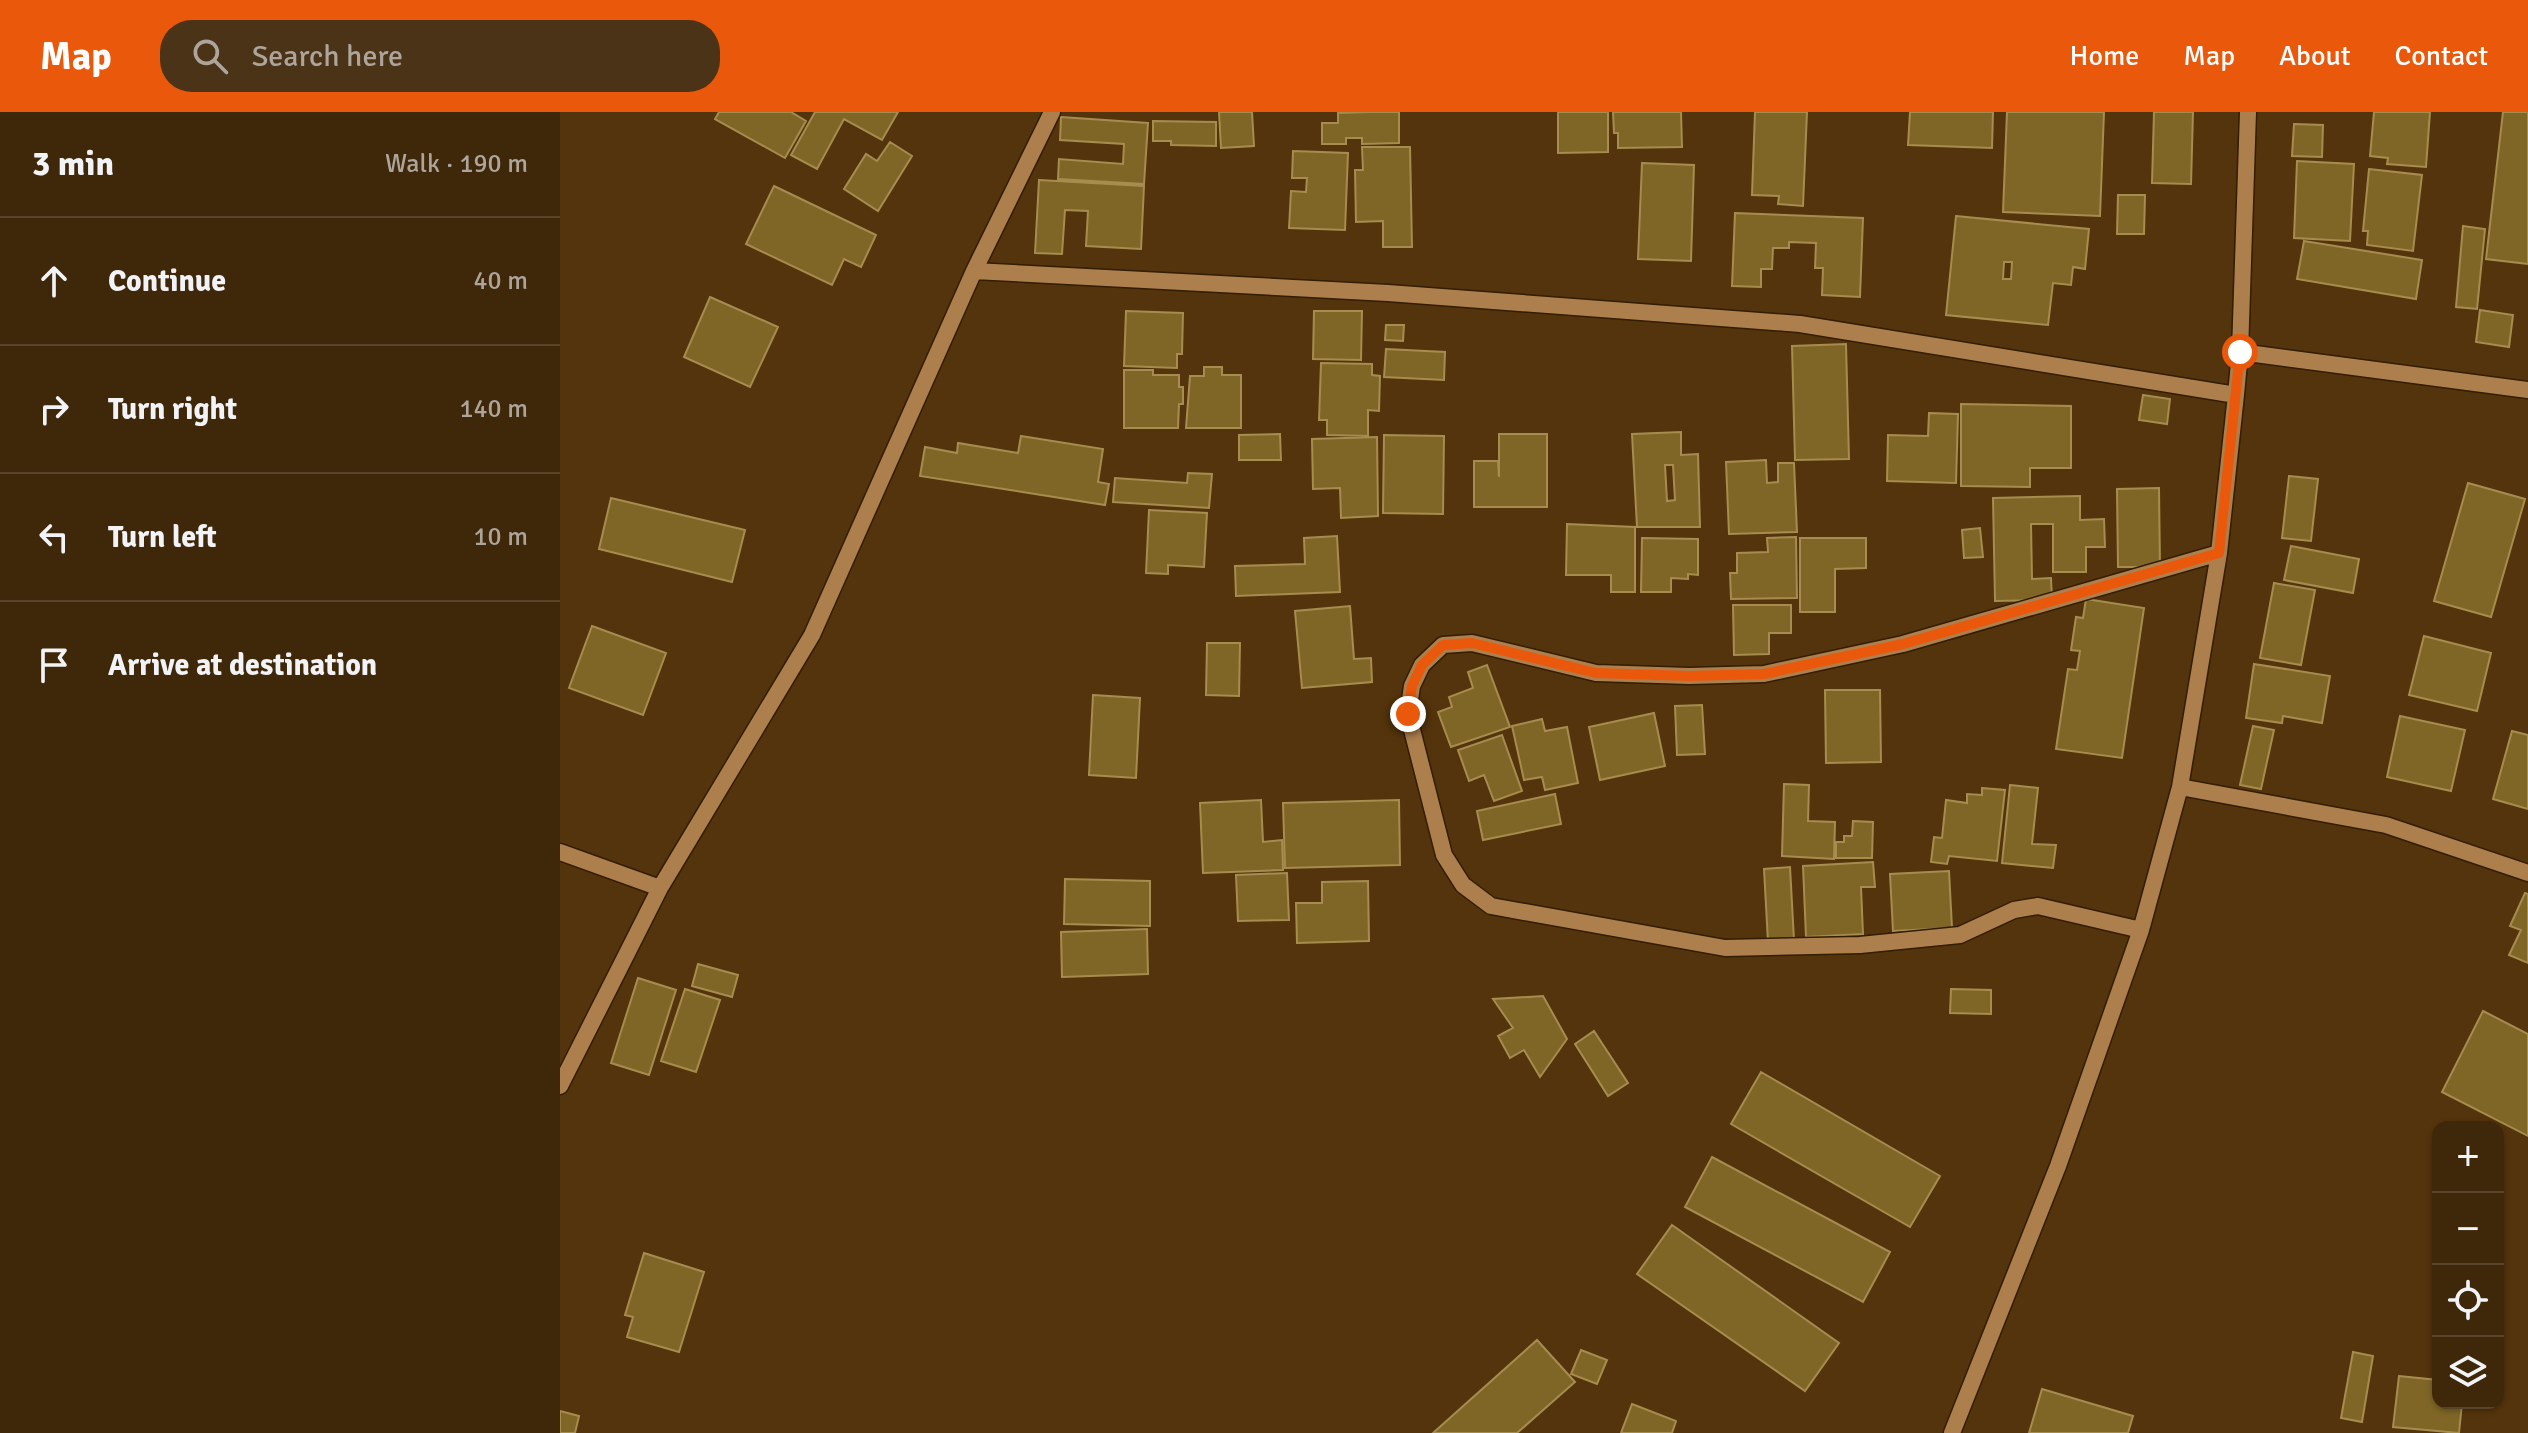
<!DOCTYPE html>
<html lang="en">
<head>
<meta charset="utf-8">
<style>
  body { margin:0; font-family:Signika,sans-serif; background:#4a3317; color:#f1f3f6 }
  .controls { position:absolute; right:24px; bottom:24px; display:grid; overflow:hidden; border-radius:16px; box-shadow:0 2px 6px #0004 }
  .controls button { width:72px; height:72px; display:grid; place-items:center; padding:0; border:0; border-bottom:2px solid #58442a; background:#3f2709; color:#f1f3f6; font:40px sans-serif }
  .stop { position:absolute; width:24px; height:24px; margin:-18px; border:6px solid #ea580c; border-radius:50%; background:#fff }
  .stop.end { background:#ea580c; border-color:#fff; box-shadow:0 2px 8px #0008 }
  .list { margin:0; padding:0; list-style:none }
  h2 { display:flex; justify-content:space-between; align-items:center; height:104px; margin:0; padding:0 32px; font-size:34px }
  h2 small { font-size:26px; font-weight:400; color:#ada59c }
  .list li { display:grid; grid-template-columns:52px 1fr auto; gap:24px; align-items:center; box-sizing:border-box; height:128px; padding:0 32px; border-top:2px solid #58442a }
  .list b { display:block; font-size:30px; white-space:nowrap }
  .list em { font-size:26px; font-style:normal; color:#ada59c }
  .icon { flex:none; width:44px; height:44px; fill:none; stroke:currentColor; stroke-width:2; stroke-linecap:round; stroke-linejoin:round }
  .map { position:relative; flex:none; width:1968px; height:1321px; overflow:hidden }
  header { display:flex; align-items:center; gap:48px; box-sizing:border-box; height:112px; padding:0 40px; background:#ea580c; color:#fff }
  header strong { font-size:38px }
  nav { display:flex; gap:44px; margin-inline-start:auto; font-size:28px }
  .search { width:560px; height:72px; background:#4a3317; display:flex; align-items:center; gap:20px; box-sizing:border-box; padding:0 28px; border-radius:32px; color:#ada59c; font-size:30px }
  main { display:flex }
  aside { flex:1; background:#3f2709 }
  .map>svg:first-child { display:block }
</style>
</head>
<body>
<header>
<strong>Map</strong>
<div class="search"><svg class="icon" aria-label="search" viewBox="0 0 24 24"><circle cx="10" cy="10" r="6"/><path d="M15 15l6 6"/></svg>Search here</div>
<nav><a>Home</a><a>Map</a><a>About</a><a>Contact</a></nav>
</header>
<main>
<aside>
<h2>3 min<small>Walk · 190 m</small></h2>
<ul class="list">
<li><svg class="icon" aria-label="ahead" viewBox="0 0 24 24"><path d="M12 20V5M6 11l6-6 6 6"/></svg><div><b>Continue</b></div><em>40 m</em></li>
<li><svg class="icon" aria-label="right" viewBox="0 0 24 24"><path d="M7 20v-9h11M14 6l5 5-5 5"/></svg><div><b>Turn right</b></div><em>140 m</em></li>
<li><svg class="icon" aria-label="left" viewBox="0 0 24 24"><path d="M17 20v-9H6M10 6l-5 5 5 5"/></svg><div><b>Turn left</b></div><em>10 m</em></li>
<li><svg class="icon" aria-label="arrive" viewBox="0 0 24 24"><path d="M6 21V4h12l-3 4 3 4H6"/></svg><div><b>Arrive at destination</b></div></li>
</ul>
</aside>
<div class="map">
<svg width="1968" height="1321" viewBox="0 0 1968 1321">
  <rect width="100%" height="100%" fill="#54340c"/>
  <path fill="#7f6626" stroke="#a68c4e" stroke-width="2" fill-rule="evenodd" d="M 159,0 L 231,0 L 246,9 L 225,46 L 155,7 Z
    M 255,0 L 338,0 L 322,28 L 284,7 L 257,57 L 231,43 Z
    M 659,0 L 692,0 L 694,34 L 661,36 Z
    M 810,0 L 839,0 L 839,31 L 802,32 L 802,26 L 786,26 L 786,32 L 762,32 L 762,11 L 778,11 L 778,1 Z
    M 998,0 L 1048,0 L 1048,40 L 998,41 Z
    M 1053,0 L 1121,0 L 1122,35 L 1058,36 L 1058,21 L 1054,21 Z
    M 1195,0 L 1247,0 L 1243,94 L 1218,92 L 1219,84 L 1192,83 Z
    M 1350,0 L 1433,0 L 1432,36 L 1348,33 Z
    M 1447,0 L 1544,0 L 1540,104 L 1443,100 Z
    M 1594,0 L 1633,0 L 1631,72 L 1592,71 Z
    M 1814,0 L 1870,0 L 1866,55 L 1827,52 L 1828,46 L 1810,44 Z
    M 1943,0 L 1968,0 L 1968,152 L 1926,147 Z
    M 501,5 L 588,11 L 584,72 L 498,67 L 499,47 L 563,52 L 564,32 L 500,28 Z
    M 593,9 L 656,10 L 656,34 L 611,33 L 611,29 L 593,29 Z
    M 1734,12 L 1763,13 L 1762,45 L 1732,44 Z
    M 330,30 L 352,44 L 318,99 L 284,77 L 306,42 L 317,49 Z
    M 802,35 L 850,35 L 852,135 L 823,135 L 823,109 L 796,110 L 795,58 L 803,58 Z
    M 733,39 L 788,41 L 785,118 L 729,116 L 731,79 L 746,80 L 747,66 L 732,66 Z
    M 1737,49 L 1794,52 L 1790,129 L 1734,126 Z
    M 1082,51 L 1134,53 L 1131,149 L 1078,147 Z
    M 1809,57 L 1862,63 L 1853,139 L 1807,133 L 1808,119 L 1803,119 Z
    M 479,68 L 584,74 L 581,137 L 526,134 L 528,99 L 505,98 L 502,142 L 475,141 Z
    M 214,74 L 316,123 L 301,155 L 284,147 L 272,173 L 186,132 Z
    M 1558,83 L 1585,83 L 1584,122 L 1557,122 Z
    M 1175,101 L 1303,106 L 1300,185 L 1262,183 L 1263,156 L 1255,156 L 1256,131 L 1229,130 L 1229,136 L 1213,136 L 1212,157 L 1201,157 L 1201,175 L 1172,174 Z
    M 1396,104 L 1529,117 L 1525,157 L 1513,155 L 1511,173 L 1493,171 L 1488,213 L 1386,203 ZM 1444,150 L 1452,150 L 1451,167 L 1443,167 Z
    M 1903,114 L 1925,117 L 1917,197 L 1896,195 Z
    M 1744,129 L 1862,148 L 1856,187 L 1737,167 Z
    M 150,185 L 218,215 L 190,275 L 124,245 Z
    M 1920,198 L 1953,203 L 1949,235 L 1916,230 Z
    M 566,199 L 623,201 L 622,242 L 617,242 L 617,256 L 564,254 Z
    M 754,199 L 802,199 L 801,248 L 753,247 Z
    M 826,213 L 844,213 L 843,229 L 825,228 Z
    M 1286,232 L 1289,347 L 1235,348 L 1232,234 Z
    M 826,237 L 885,240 L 884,268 L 824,265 Z
    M 761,251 L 812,252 L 812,263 L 820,264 L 819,299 L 808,298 L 808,324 L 767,323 L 767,308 L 759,308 Z
    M 644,255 L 662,255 L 662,263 L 681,263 L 681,316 L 626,316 L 630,264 L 644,264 Z
    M 564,258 L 593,258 L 593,263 L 619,263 L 619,275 L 623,275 L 623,292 L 619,292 L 618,316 L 564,316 Z
    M 1583,283 L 1610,287 L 1607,312 L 1579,308 Z
    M 1401,292 L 1511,294 L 1511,356 L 1470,356 L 1470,375 L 1401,374 Z
    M 1369,301 L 1398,302 L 1396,371 L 1327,369 L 1328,323 L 1368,324 Z
    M 1121,320 L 1121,343 L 1138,342 L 1140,415 L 1077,415 L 1072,322 ZM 1105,353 L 1113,353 L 1115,388 L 1107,389 Z
    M 720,322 L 721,348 L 679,348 L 679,323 Z
    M 939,322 L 987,322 L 987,395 L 914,395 L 914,349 L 938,349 L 939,365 Z
    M 824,323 L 884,324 L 883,402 L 823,401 Z
    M 461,324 L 543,337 L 538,370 L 549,372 L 545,393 L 360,364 L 365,335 L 397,341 L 398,331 L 458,341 Z
    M 817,325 L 818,404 L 781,406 L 780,376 L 753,377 L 752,327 Z
    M 1206,348 L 1207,371 L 1218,370 L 1218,351 L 1234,351 L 1237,420 L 1169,422 L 1166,350 Z
    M 628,361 L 652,362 L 649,396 L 553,390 L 555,366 L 627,371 Z
    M 1729,364 L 1758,367 L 1751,429 L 1722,426 Z
    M 1908,371 L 1965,387 L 1931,505 L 1874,489 Z
    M 1599,376 L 1600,455 L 1558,455 L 1557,377 Z
    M 1520,384 L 1520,408 L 1544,407 L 1545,435 L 1526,435 L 1526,460 L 1493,460 L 1493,412 L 1471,412 L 1472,467 L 1491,466 L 1492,488 L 1435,489 L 1433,386 Z
    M 51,386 L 185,418 L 172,470 L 39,437 Z
    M 589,398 L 647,401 L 644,455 L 608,453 L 608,462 L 586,461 Z
    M 1007,412 L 1075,415 L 1075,480 L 1051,480 L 1051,463 L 1006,463 Z
    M 1420,416 L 1423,445 L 1404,446 L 1402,418 Z
    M 777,424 L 780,480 L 676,484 L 675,454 L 745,452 L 744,426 Z
    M 1236,425 L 1237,486 L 1171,487 L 1170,461 L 1177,461 L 1177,441 L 1208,440 L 1207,426 Z
    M 1082,426 L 1138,427 L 1138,463 L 1128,462 L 1128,467 L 1111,466 L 1111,480 L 1081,480 Z
    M 1240,426 L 1306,426 L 1306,456 L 1275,457 L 1275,500 L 1240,500 Z
    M 1731,434 L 1799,447 L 1793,481 L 1724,468 Z
    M 1714,471 L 1755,478 L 1741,553 L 1700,546 Z
    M 1526,487 L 1584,496 L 1562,646 L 1496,637 L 1508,557 L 1517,558 L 1520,539 L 1511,538 L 1516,505 L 1523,506 Z
    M 1173,493 L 1231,493 L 1231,521 L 1209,521 L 1209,542 L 1174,543 Z
    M 790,494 L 794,547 L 811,546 L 812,570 L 742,576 L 735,499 Z
    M 32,514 L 106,541 L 83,603 L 9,576 Z
    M 1864,524 L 1931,541 L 1917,599 L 1849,583 Z
    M 647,531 L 680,531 L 679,584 L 646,583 Z
    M 1694,552 L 1770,564 L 1762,611 L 1723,604 L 1722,611 L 1686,606 Z
    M 927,553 L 950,615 L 891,635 L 878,600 L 892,595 L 889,585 L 913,576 L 908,560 Z
    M 1265,578 L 1320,578 L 1321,650 L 1266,651 Z
    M 533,583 L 580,586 L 576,666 L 529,663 Z
    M 1142,593 L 1145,642 L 1117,643 L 1115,594 Z
    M 1094,601 L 1105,654 L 1040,668 L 1029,615 Z
    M 1840,604 L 1905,618 L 1891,679 L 1827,665 Z
    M 982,607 L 985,619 L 1007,615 L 1018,671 L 985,678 L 982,665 L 964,668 L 952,614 Z
    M 1693,614 L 1714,618 L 1701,677 L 1680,673 Z
    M 1952,619 L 1968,623 L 1968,697 L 1933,687 Z
    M 942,623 L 962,679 L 934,689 L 924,663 L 909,669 L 898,638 Z
    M 1224,672 L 1249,673 L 1248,709 L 1275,710 L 1274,747 L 1222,744 Z
    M 1450,673 L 1478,676 L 1472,732 L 1496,733 L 1493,756 L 1442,751 Z
    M 1422,676 L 1445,678 L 1437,749 L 1389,744 L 1387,752 L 1371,750 L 1374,725 L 1382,726 L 1386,688 L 1407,691 L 1407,682 L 1422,683 Z
    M 995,682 L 1001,712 L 923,728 L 917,699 Z
    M 701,688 L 703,730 L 722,728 L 723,758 L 643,761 L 640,691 Z
    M 839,688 L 840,753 L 725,756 L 723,691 Z
    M 1293,709 L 1313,710 L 1312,746 L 1276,746 L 1276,730 L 1284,730 L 1284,724 L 1292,724 Z
    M 1313,750 L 1315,775 L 1301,775 L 1303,822 L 1246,825 L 1243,754 Z
    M 1230,755 L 1234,828 L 1208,830 L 1204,757 Z
    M 1389,759 L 1392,816 L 1333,819 L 1330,762 Z
    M 727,761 L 729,808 L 678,809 L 676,763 Z
    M 505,767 L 590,769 L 590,814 L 504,812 Z
    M 808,769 L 809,829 L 737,831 L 736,791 L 762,791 L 762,770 Z
    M 1965,781 L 1968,782 L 1968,851 L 1949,843 L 1961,818 L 1950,814 Z
    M 587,817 L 588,862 L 502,865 L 501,820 Z
    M 138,852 L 178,863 L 172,885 L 132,874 Z
    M 78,866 L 116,878 L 89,963 L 51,951 Z
    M 125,877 L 160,888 L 136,960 L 101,949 Z
    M 1391,877 L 1431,878 L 1431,902 L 1390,901 Z
    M 983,884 L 1007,927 L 980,965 L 964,938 L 950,946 L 938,924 L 953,916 L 933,887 Z
    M 1923,899 L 1968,922 L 1968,1024 L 1882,980 Z
    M 1034,919 L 1068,971 L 1048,984 L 1015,932 Z
    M 1201,960 L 1380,1064 L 1350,1115 L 1171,1012 Z
    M 1152,1045 L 1330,1140 L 1303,1190 L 1125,1095 Z
    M 1112,1113 L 1279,1231 L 1245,1279 L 1077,1162 Z
    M 84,1141 L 144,1160 L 119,1240 L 67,1225 L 73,1205 L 65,1203 Z
    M 977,1228 L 1015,1270 L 957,1321 L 873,1321 Z
    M 1021,1238 L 1047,1248 L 1037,1272 L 1011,1262 Z
    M 1793,1240 L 1813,1244 L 1802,1310 L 1781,1306 Z
    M 1839,1264 L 1878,1268 L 1878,1291 L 1902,1291 L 1899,1321 L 1833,1315 Z
    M 1482,1277 L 1573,1304 L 1568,1321 L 1469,1321 Z
    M 1072,1292 L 1116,1309 L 1112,1321 L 1061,1321 Z
    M 0,1299 L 19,1304 L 15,1321 L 0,1321 Z"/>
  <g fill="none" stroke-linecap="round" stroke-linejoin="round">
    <g stroke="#331d03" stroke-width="19">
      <path id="street" d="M 414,159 L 828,181 L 1240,212 L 1676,283
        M 1680,240 L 1968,278
        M 1620,675 L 1826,713 L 1968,761
        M 0,740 L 100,776
        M 1581,818 L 1478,794 L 1454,798 L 1400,823 L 1300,833 L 1165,836 L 931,794 L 903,773 L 884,743 L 848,602 L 852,574 L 862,553 L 883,533 L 912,531 L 1036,561 L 1129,564 L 1204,562 L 1343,532 L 1659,441
        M 0,974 L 100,776 L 252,523 L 414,159 L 492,0
        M 1392,1321 L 1498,1054 L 1581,818 L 1620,675 L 1659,441 L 1676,283 L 1680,240 L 1688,0"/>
    </g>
    <use href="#street" stroke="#ad7f4d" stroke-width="16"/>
  </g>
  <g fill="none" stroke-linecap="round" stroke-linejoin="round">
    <path stroke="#ea580c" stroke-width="10" d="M 848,602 L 852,574 L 862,553 L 883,533 L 912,531 L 1036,561 L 1129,564 L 1204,562 L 1343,532 L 1659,441 L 1680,240"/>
  </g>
</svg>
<div class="controls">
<button>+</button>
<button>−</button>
<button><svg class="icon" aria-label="locate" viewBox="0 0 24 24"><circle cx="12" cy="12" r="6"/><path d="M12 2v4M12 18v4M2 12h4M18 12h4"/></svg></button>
<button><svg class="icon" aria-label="layers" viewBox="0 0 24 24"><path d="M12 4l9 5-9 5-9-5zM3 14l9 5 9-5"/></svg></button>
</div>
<div class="stop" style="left:1680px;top:240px"></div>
<div class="stop end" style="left:848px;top:602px"></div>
</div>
</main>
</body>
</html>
